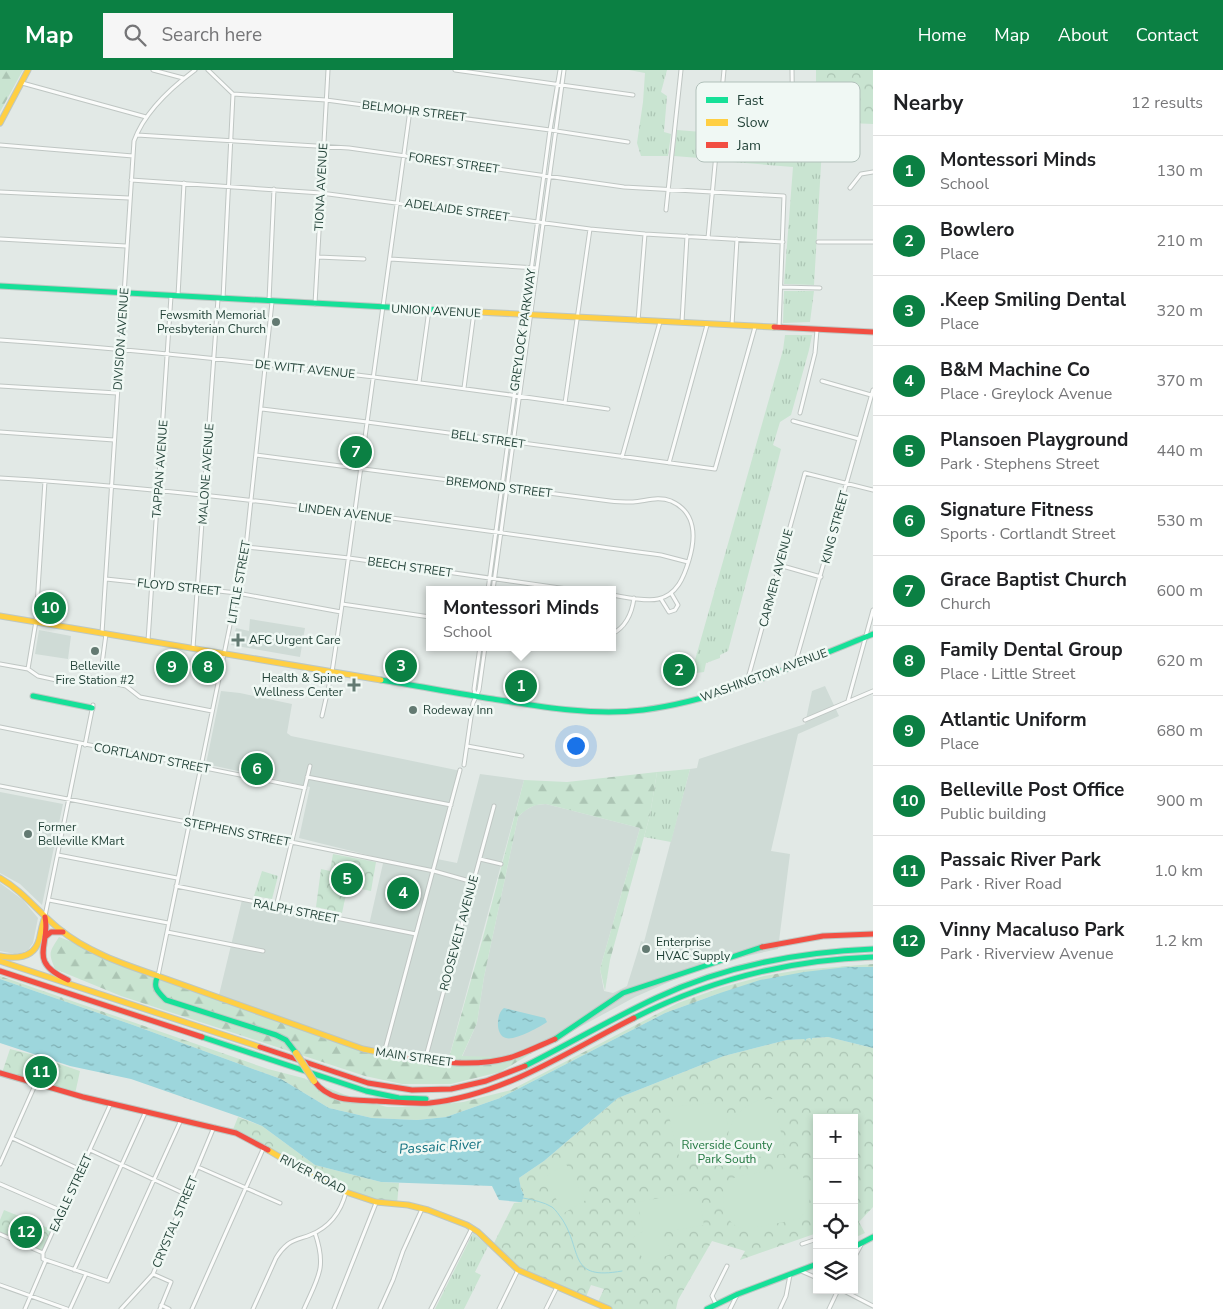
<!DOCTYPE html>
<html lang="en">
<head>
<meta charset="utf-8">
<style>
  body { margin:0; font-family:"Nunito Sans",sans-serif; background:#f6f6f6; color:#202124 }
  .controls { position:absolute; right:15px; bottom:15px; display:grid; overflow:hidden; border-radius:0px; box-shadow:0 2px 8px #0003 }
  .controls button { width:45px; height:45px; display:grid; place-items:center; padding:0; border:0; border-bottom:1px solid #e0e0e0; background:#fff; color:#202124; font:25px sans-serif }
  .you { position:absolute; left:575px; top:675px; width:18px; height:18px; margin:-12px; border:4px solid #fff; border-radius:50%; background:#1a73e8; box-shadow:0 0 0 8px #1a73e833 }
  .badge { display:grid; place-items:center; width:32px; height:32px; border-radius:50%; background:#0b8043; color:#fff; font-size:16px; font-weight:700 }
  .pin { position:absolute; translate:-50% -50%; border:2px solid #fff; box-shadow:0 1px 5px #0006 }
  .popup { position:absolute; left:426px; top:516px; width:190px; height:65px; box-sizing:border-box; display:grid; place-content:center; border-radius:0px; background:#fff; filter:drop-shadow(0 1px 4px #0005); font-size:16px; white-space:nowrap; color:#757577 }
  .popup b { font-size:19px; color:#202124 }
  .popup::after { content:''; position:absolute; left:50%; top:100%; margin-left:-10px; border:10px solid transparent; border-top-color:#fff }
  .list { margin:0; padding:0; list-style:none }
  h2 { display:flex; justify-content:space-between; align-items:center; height:65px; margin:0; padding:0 20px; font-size:21px }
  h2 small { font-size:16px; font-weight:400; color:#757577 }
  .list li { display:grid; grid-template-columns:32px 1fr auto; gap:15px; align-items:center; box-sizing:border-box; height:70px; padding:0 20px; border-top:1px solid #e0e0e0 }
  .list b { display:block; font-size:19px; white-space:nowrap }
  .list p { margin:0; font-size:16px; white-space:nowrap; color:#757577 }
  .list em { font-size:16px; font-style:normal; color:#757577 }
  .icon { flex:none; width:28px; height:28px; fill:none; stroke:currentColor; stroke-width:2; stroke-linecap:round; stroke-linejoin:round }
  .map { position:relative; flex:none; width:873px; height:1239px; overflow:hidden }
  header { display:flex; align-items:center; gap:30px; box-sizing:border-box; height:70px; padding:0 25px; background:#0b8043; color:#fff }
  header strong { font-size:24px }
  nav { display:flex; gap:28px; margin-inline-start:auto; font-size:18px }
  .search { width:350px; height:45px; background:#f6f6f6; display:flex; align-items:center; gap:12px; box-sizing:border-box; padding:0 18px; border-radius:0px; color:#757577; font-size:19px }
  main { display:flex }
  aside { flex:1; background:#fff }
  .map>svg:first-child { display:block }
</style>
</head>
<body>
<header>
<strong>Map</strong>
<div class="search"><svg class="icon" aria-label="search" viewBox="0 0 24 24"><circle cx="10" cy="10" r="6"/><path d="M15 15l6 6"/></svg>Search here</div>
<nav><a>Home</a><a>Map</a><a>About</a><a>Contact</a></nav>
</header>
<main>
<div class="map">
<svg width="873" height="1239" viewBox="0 0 873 1239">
  <defs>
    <pattern id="grass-tufts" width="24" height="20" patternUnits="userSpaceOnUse" patternTransform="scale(1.25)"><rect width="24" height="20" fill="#c9e4d1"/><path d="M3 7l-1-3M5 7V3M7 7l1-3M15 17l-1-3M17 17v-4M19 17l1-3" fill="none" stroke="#acc5b4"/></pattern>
    <pattern id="forest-firs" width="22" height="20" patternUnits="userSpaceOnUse" patternTransform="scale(1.25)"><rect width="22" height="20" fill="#c9e4d1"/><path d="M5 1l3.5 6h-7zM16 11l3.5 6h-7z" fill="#acc5b4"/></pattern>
    <pattern id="park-crowns" width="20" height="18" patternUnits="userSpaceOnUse" patternTransform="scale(1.25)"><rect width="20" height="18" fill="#c9e4d1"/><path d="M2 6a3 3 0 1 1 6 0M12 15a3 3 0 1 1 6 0" fill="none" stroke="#acc5b4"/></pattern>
    <pattern id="water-ripples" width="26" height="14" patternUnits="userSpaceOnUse" patternTransform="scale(1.25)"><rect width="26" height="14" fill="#9dd6dc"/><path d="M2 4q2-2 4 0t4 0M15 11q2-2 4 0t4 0" fill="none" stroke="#7fafb3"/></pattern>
  </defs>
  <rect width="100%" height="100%" fill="#e2e9e6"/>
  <path fill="#cfdbd6" d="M 250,549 L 305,558 L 300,587 L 231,575 L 236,558 L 249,561 Z
    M 39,560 L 71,566 L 68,589 L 35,584 Z
    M 825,616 L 839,646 L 798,664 L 771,781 L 790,784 L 778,879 L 725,891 L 694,901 L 635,927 L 532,983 L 532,981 L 499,987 L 462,987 L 477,953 L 484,907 L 518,747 L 524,741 L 535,735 L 546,734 L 640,758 L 600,899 L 604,921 L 613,923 L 627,916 L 641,871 L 644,872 L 690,699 L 697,698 L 699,689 L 805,654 L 812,621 Z
    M 221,621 L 240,623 L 292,634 L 287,663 L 291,666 L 461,701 L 437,789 L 457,793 L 480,704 L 524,710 L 447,995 L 360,980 L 218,929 L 242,830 L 369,855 L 384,789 L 299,768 L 310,717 L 206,694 Z
    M 0,722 L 63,734 L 42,835 L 20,814 L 0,803 Z
    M 0,813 L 23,830 L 38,848 L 33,873 L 28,880 L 21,883 L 15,884 L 0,881 Z"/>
  <path fill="url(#grass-tufts)" d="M 629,0 L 667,0 L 661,22 L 667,26 L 664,62 L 671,64 L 668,86 L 641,86 L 637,73 L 643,32 L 645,3 Z
    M 677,60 L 715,63 L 712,89 L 674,86 Z
    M 722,64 L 817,71 L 822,78 L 814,215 L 784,214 L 793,97 L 720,91 Z
    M 784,221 L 814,221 L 810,252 L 783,253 Z
    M 785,265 L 812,265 L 809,280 L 791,345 L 780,352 L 773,375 L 781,379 L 776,399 L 728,581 L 720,585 L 720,588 L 706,593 L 704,602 L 696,603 L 695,590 L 783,280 Z
    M 690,699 L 671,772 L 644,767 L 650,745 L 657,702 Z
    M 262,801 L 278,806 L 272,829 L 254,826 Z
    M 473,1163 L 488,1176 L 475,1202 L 481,1205 L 464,1239 L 435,1239 Z"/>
  <path fill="url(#forest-firs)" d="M 0,0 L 23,0 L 0,42 Z
    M 657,702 L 650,745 L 610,890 L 605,921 L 600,899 L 640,758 L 546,734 C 534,734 527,738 518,747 L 484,907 L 477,953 L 462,986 L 499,987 L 532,981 L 532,983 L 500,1002 L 451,1014 L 402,1014 L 365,1006 L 121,926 L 55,899 C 49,883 48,884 59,867 L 360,980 L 447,995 L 482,871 L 524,710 L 567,712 Z
    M 873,894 L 873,897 L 847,897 L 717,924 L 665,943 L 500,1028 L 446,1047 L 417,1050 L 372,1048 L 329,1038 L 281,1009 L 133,955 L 0,909 L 0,906 L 268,999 L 303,1008 L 353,1028 L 387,1037 L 421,1037 L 463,1032 L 511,1020 L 678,933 L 723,917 L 764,906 L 799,900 Z"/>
  <path fill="url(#park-crowns)" d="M 816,0 L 873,0 L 873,54 L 849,53 L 816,67 Z
    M 333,784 L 376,792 L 371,821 L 351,817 L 347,820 L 342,843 L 316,837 L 321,799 L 330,801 Z
    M 828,967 L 873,978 L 873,1137 L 859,1152 L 865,1163 L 854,1168 L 854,1048 L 817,1048 L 817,1163 L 740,1190 L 745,1181 L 712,1171 L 678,1230 L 676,1239 L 609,1239 L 597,1234 L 604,1219 L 591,1215 L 585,1229 C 563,1220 498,1198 494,1173 L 514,1133 L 522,1132 L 524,1125 L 521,1119 L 519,1108 L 544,1091 L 618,1028 L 724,986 L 787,970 Z
    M 10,979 L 30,984 L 80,1001 L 75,1024 L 2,1003 Z
    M 238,1047 L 262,1056 L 315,1095 L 381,1112 L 399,1113 L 397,1134 L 376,1132 L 346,1122 L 232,1062 Z
    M 4,1140 L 53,1160 L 43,1183 L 0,1164 L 0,1150 Z"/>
  <path fill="#c9e4d1" d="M 773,1029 L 785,1079 L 783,1084 L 732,1090 C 718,1059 740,1028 773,1029 Z
    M 723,1032 C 725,1039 728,1047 727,1055 C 724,1076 702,1099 680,1090 L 668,1042 L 671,1037 Z
    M 566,1094 L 586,1130 L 564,1143 L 544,1107 Z
    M 787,1098 C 812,1103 818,1135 798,1149 C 786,1151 750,1160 741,1158 C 733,1156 728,1149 725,1142 C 721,1132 723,1113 734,1108 C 745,1103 774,1101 787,1098 Z
    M 698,1121 L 704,1155 L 661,1163 L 668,1172 L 671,1184 L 645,1194 L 633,1168 L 643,1161 L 638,1132 Z"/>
  <path fill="url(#water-ripples)" d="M 847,897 L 873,897 L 873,978 L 828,967 L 812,968 L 812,970 L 810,968 L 806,969 L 806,971 L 804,969 L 787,970 L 724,986 L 618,1028 L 544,1091 L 519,1108 L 521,1119 L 524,1125 L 522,1132 L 519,1132 L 499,1130 L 492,1116 L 381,1112 L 315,1095 L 262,1056 L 240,1047 L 131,1009 L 70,996 L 0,973 L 0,909 L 133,955 L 281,1009 L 329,1038 L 372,1048 L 417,1050 L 446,1047 L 500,1028 L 665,943 L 717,924 L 760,910 L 804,902 Z
    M 504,938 L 545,948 L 547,952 C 540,957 514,971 506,968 C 495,966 496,943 504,938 Z"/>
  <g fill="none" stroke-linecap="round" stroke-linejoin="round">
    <path stroke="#9dd6dc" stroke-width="1" d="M 523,1128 C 533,1130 544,1132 552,1137 C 556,1140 559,1145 562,1149 C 583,1181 567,1211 622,1201"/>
    <g stroke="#bfc6c3" stroke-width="5">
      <path id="street" d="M 153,0 L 183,8
        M 208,0 L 233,24 L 326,30 L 550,60 L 628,72
        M 455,0 L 633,25
        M 792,0 L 793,68
        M 22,13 L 146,47
        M 721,36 L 793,43
        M 137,65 L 349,78 L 624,117 L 784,126 L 779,258
        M 0,75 L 133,86
        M 131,110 L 321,123 L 590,159 L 645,164 L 783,172
        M 850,118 L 861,104 L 873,102
        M 0,122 L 129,128
        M 666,140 L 681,0
        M 708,168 L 724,0
        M 0,169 L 126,176
        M 818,172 L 873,172
        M 318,187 L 364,189
        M 390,189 L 537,198
        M 781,217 L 820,218
        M 178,226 L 184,113
        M 223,229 L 233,24
        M 269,231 L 274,119
        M 315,234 L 328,0
        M 638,251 L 645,164
        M 682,252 L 687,166
        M 732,255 L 737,169
        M 0,270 C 204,284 406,309 608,339
        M 822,311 L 871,325
        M 419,312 L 429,240
        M 0,316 L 117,323
        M 464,318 L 474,242
        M 565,333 L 590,159
        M 262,339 L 367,352 L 715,399 L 755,257
        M 800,343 L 815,283 L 817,260
        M 793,351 L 859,369
        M 0,362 L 114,370
        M 256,385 L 610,431 C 618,432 625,432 633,432 C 646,431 658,426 671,431 C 696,442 696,467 689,490 C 684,507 677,525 658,529 C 646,532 625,527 612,525
        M 622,387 L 660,252
        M 669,393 L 707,255
        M 0,408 C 222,421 442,455 661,485 L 688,492
        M 246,477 L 349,488 L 574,520
        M 779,495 L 821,507
        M 106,509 L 237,523 L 341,542
        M 488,520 L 550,60 L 560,0
        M 493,520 L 564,0
        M 661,529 L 669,542 L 675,540 L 678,535 L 671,523
        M 342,534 L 430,547
        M 102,563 L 134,71 C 144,43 172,17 195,0
        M 612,564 C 626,557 632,543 634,528
        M 148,571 L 171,226
        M 193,578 L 218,229
        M 0,594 L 28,599 L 36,551 L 45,411
        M 102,594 L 106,564
        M 795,594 L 873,320
        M 28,599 L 38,606 L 61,611 L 75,612 L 86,607 L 126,616 L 140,627 L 212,641
        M 747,612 L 805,403 L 873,420
        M 475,625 L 474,619 L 480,577
        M 848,631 L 873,540
        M 322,646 L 332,602 L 341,542 L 410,40
        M 805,650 L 873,621
        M 0,657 L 305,718
        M 85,675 L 93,635
        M 467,676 L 522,686
        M 464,695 L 473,633 L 479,620 L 485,577
        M 307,707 L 451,735
        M 0,716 L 296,773 L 434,801 L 473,812
        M 58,785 L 177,808
        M 480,789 L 501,794
        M 176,816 L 416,864
        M 49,830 L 168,853
        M 276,837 L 310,696
        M 45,846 L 80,674
        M 167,862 L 263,881
        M 158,906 L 246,477 L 272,232
        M 384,983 L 460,700
        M 425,990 L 494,736
        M 12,1068 L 81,1100
        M 90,1080 L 185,1124
        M 0,1094 L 36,1013
        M 198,1097 L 280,1133
        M 0,1114 L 62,1141
        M 0,1164 L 43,1183
        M 802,1174 L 817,1169
        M 854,1188 L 861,1175
        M 46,1190 L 108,1211 L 181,1050
        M 46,1190 L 43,1189 L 43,1183 L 111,1033
        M 74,1200 L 146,1041
        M 801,1201 L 817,1208
        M 153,1204 L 171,1212 L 160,1239
        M 0,1215 L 67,1239
        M 842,1220 L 873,1236
        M 716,1234 L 712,1226 L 727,1196
        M 161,1235 L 169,1239
        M 25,1239 L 46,1190
        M 70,1239 L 86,1204
        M 121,1239 L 153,1204 L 214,1057
        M 192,1239 L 264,1077
        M 253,1239 L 276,1188 C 279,1183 283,1178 288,1174 C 295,1169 303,1168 310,1165 C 330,1157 341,1142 346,1122
        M 304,1239 C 318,1207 327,1198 315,1163
        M 334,1239 L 376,1133
        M 380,1239 L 393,1210 L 403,1181 L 422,1139
        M 431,1239 L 472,1158
        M 499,1239 L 518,1200
        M 546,1239 L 557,1217
        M 730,1239 L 737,1225
        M 780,1239 L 786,1226 L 790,1205
        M 829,1239 L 838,1220"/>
    </g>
    <g stroke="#bdc7c3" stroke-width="7">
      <path id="fast" d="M 0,216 L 478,242
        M 381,610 C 418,616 455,623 493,629 C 542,637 593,646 643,640 C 722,630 800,593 873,564
        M 33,626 L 92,638
        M 158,906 C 152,917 158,922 166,930 L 276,965 L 286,970 L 296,983
        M 634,948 C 709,910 788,890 873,887
        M 202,967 L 366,1021 L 399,1028 L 426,1029
        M 555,969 L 623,923 L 762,877
        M 525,996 C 569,974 611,949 656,928 C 724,896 798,882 873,879
        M 854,1177 L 873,1167
        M 707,1239 L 738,1224 L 817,1194"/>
    </g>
    <g stroke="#bdc7c3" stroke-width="7">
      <path id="slow" d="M 0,53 L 28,0
        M 478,242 L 774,257
        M 0,546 L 381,610
        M 0,808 C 23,821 38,842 58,858 C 87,882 123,894 158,906
        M 0,886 C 16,889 34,888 39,870 C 41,862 42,854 45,847
        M 0,891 L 260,977
        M 158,906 L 363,979 L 378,982
        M 268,1080 L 312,1106 L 346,1122 L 376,1132 L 408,1135 L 428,1140 L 467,1155 L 478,1162 L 518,1200 L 609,1239"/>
    </g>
    <g stroke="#bdc7c3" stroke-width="7">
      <path id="jam" d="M 774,257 L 873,262
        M 45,847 C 51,876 26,891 68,910
        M 45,867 L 51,862 L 63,862
        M 762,877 L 823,866 L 873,864
        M 0,901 L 202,967
        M 260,977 L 368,1013 L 412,1020 L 451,1019 L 486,1011 L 525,996
        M 378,982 C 422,989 468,1000 512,987 C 527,982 541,975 555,969
        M 0,1003 L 83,1027 L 236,1063 L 268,1080
        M 314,1011 C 330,1032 352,1030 377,1031 C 394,1032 412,1034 430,1033 C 505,1025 568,981 634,948"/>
    </g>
    <use href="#street" stroke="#fbfcfb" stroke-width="3"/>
    <use href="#fast" stroke="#16e098" stroke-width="5"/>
    <use href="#slow" stroke="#ffcf43" stroke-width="5"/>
    <use href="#jam" stroke="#f24e42" stroke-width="5"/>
    <g stroke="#bbc5c2" stroke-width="8" stroke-linecap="butt">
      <path id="slow-bridge" d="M 296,983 L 314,1011"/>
    </g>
    <use href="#slow-bridge" stroke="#ffcf43" stroke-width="6"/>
  </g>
  <g fill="#637a72" stroke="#f0f8f4" stroke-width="2">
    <circle cx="276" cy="252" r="5"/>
    <path d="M235.5 562.5h5v5h5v5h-5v5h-5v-5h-5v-5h5z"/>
    <circle cx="95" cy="581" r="5"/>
    <path d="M351.5 607.5h5v5h5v5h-5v5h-5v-5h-5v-5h5z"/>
    <circle cx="413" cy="640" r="5"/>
    <circle cx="28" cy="764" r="5"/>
    <circle cx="646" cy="879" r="5"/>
  </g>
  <g text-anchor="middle" stroke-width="5" stroke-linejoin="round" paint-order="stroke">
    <g font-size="12" fill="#1e3e34" stroke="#f0f8f4">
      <text transform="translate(414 41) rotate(7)" y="4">BELMOHR STREET</text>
      <text transform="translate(454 93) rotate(8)" y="4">FOREST STREET</text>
      <text transform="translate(321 117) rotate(-87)" y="4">TIONA AVENUE</text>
      <text transform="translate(457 140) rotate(8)" y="4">ADELAIDE STREET</text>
      <text transform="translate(436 241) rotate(3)" y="4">UNION AVENUE</text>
      <text transform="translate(523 260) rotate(-82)" y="4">GREYLOCK PARKWAY</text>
      <text transform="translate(121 269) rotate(-86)" y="4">DIVISION AVENUE</text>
      <text transform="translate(305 299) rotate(6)" y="4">DE WITT AVENUE</text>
      <text transform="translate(488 369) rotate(8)" y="4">BELL STREET</text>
      <text transform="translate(160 399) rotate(-86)" y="4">TAPPAN AVENUE</text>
      <text transform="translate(206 404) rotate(-86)" y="4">MALONE AVENUE</text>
      <text transform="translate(499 417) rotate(7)" y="4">BREMOND STREET</text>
      <text transform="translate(345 443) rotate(7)" y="4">LINDEN AVENUE</text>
      <text transform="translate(835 457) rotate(-75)" y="4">KING STREET</text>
      <text transform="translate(410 497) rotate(8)" y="4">BEECH STREET</text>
      <text transform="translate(776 508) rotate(-75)" y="4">CARMER AVENUE</text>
      <text transform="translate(239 512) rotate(-80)" y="4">LITTLE STREET</text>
      <text transform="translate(179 517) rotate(6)" y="4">FLOYD STREET</text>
      <text transform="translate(764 605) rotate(-20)" y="4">WASHINGTON AVENUE</text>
      <text transform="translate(152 688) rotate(11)" y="4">CORTLANDT STREET</text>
      <text transform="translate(237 762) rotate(11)" y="4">STEPHENS STREET</text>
      <text transform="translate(296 841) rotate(11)" y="4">RALPH STREET</text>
      <text transform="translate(459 863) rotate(-75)" y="4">ROOSEVELT AVENUE</text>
      <text transform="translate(414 987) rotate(8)" y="4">MAIN STREET</text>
      <text transform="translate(313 1104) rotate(27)" y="4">RIVER ROAD</text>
      <text transform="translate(71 1123) rotate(-65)" y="4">EAGLE STREET</text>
      <text transform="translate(175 1152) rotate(-67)" y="4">CRYSTAL STREET</text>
    </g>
    <g font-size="12" fill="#1e3e34" stroke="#f0f8f4" text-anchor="start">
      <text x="266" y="249" text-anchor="end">Fewsmith Memorial<tspan x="266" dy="14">Presbyterian Church</tspan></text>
      <text x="249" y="574">AFC Urgent Care</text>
      <text x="95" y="600" text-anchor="middle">Belleville<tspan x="95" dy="14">Fire Station #2</tspan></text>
      <text x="343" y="612" text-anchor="end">Health &amp; Spine<tspan x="343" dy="14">Wellness Center</tspan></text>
      <text x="423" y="644">Rodeway Inn</text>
      <text x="38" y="761">Former<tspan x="38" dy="14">Belleville KMart</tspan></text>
      <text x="656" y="876">Enterprise<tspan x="656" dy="14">HVAC Supply</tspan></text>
    </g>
    <g font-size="12" fill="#247942" stroke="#f0f8f4">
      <text x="727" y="1079">Riverside County<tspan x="727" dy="14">Park South</tspan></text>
    </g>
    <g font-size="14" font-style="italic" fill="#127280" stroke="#f0f8f4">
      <text transform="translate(440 1076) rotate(-4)" y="5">Passaic River</text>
    </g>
  </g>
  <rect x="696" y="12" width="164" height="80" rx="8" fill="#f0f8f4" stroke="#b1c0ba" stroke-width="1"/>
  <rect x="706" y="27" width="22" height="6" fill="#16e098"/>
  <rect x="706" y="49" width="22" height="7" fill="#ffcf43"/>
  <rect x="706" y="72" width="22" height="6" fill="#f24e42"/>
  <g font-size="14" fill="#1e3e34">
    <text x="737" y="35">Fast</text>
    <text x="737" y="57">Slow</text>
    <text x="737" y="80">Jam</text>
  </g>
</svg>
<div class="controls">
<button>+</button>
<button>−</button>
<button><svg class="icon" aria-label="locate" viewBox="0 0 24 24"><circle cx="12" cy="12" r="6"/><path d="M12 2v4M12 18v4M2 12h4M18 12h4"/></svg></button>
<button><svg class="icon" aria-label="layers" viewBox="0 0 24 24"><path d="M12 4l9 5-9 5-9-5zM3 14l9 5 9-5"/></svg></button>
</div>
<div class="you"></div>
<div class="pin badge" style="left:521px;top:616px">1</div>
<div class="popup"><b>Montessori Minds</b>School</div>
<div class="pin badge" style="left:679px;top:600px">2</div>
<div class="pin badge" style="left:401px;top:596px">3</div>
<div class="pin badge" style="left:403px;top:823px">4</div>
<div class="pin badge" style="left:347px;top:809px">5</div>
<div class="pin badge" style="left:257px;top:699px">6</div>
<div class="pin badge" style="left:356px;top:382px">7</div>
<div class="pin badge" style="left:208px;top:597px">8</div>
<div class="pin badge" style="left:172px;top:597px">9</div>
<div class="pin badge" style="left:50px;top:538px">10</div>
<div class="pin badge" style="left:41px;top:1002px">11</div>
<div class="pin badge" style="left:26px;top:1162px">12</div>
</div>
<aside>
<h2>Nearby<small>12 results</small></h2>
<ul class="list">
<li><span class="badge">1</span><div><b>Montessori Minds</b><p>School</p></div><em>130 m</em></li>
<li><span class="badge">2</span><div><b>Bowlero</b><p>Place</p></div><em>210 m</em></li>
<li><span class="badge">3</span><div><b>.Keep Smiling Dental</b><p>Place</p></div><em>320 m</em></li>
<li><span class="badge">4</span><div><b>B&amp;M Machine Co</b><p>Place · Greylock Avenue</p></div><em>370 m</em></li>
<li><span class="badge">5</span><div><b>Plansoen Playground</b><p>Park · Stephens Street</p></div><em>440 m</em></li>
<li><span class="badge">6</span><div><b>Signature Fitness</b><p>Sports · Cortlandt Street</p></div><em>530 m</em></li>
<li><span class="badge">7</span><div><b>Grace Baptist Church</b><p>Church</p></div><em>600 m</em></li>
<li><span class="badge">8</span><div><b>Family Dental Group</b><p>Place · Little Street</p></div><em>620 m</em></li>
<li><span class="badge">9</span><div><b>Atlantic Uniform</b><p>Place</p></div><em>680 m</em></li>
<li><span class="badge">10</span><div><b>Belleville Post Office</b><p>Public building</p></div><em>900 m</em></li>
<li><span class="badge">11</span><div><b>Passaic River Park</b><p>Park · River Road</p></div><em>1.0 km</em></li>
<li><span class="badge">12</span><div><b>Vinny Macaluso Park</b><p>Park · Riverview Avenue</p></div><em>1.2 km</em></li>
</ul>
</aside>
</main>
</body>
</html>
